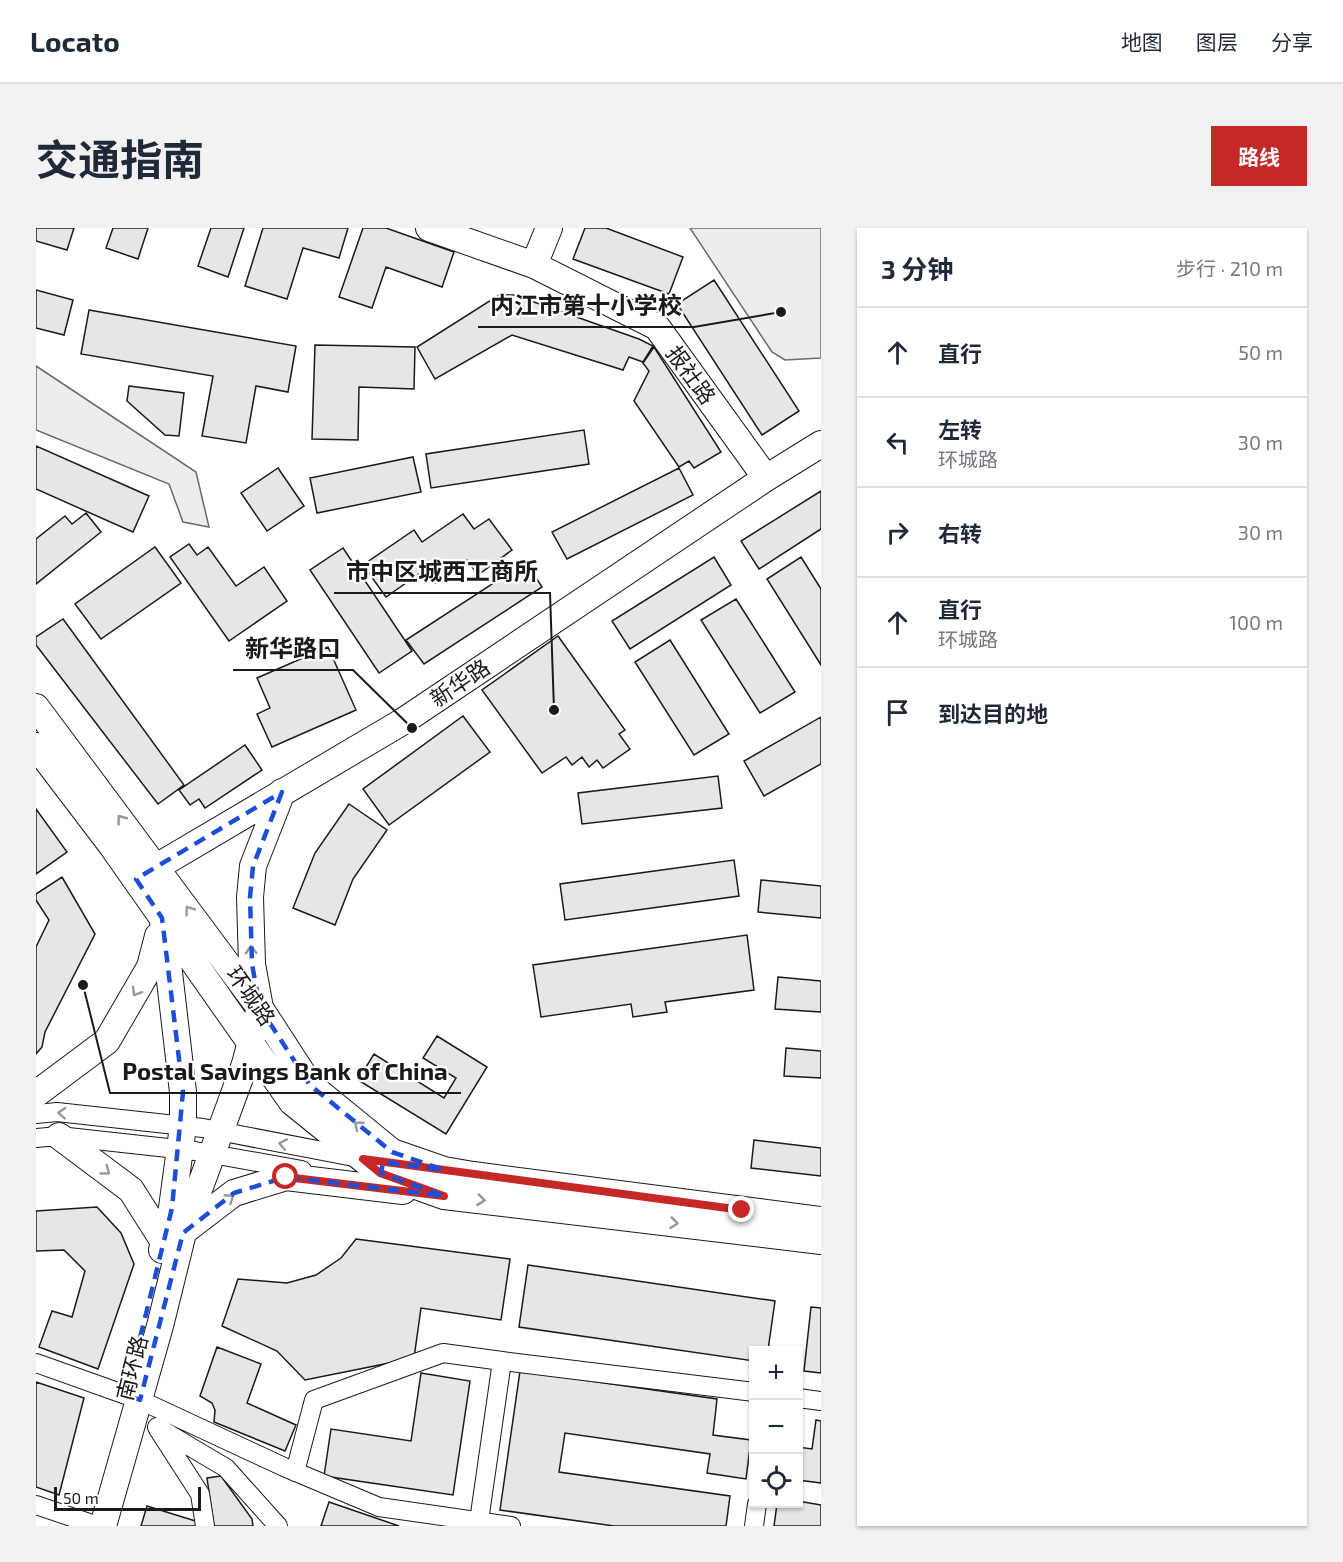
<!DOCTYPE html>
<html lang="zh">
<head>
<meta charset="utf-8">
<style>
  body { margin:0; font-family:"Exo 2","Noto Sans SC",sans-serif; background:#f2f2f3; color:#1f2937 }
  .controls { position:absolute; right:18px; bottom:18px; display:grid; overflow:hidden; border-radius:0px; box-shadow:0 2px 4px #0004 }
  .controls button { width:54px; height:54px; display:grid; place-items:center; padding:0; border:0; border-bottom:2px solid #e0e1e3; background:#fff; color:#1f2937; font:30px sans-serif }
  .scale { position:absolute; left:18px; bottom:15px; width:147px; box-sizing:border-box; padding-left:6px; border:3px solid #1a1a1a; border-top:0; font-size:16px; line-height:21px; white-space:nowrap; color:#1a1a1a; -webkit-text-stroke:4px #fff; paint-order:stroke }
  .stop { position:absolute; width:18px; height:18px; margin:-14px; border:4px solid #c62828; border-radius:50%; background:#fff }
  .stop.end { background:#c62828; border-color:#fff; box-shadow:0 2px 6px #0008 }
  .list { margin:0; padding:0; list-style:none }
  h2 { display:flex; justify-content:space-between; align-items:center; height:78px; margin:0; padding:0 24px; font-size:26px }
  h2 small { font-size:20px; font-weight:400; color:#747a83 }
  .list li { display:grid; grid-template-columns:39px 1fr auto; gap:18px; align-items:center; box-sizing:border-box; height:90px; padding:0 24px; border-top:2px solid #e0e1e3 }
  .list b { display:block; font-size:22px; white-space:nowrap }
  .list p { margin:0; font-size:20px; white-space:nowrap; color:#747a83 }
  .list em { font-size:20px; font-style:normal; color:#747a83 }
  .icon { flex:none; width:33px; height:33px; fill:none; stroke:currentColor; stroke-width:2; stroke-linecap:round; stroke-linejoin:round }
  .map { position:relative; flex:none; width:785px; height:1298px; overflow:hidden; border-radius:0px }
  header { display:flex; align-items:center; gap:36px; box-sizing:border-box; height:84px; padding:0 30px; background:#fff; border-bottom:2px solid #e0e1e3 }
  header strong { font-size:28px }
  nav { display:flex; gap:33px; margin-inline-start:auto; font-size:21px }
  .intro { display:flex; align-items:center; justify-content:space-between; box-sizing:border-box; height:144px; padding:0 36px }
  h1 { margin:0; font-size:42px }
  .button { padding:15px 27px; border-radius:0px; background:#c62828; color:#fff; font-size:21px; font-weight:700 }
  main { display:flex; gap:36px; padding:0 36px }
  aside { flex:1; background:#fff; border-radius:0px; box-shadow:0 2px 4px #0004 }
  .map>svg:first-child { display:block }
</style>
</head>
<body>
<header>
<strong>Locato</strong>
<nav><a>地图</a><a>图层</a><a>分享</a></nav>
</header>
<div class="intro"><h1>交通指南</h1><a class="button">路线</a></div>
<main>
<div class="map">
<svg width="785" height="1298" viewBox="0 0 785 1298">
  <rect width="100%" height="100%" fill="#fff"/>
  <path fill="#ededed" stroke="#6a6a6a" stroke-width="1.5" d="M 654,0 L 785,0 L 785,130 L 749,132 L 736,124 Z
    M 0,138 L 160,244 L 173,299 L 147,294 L 133,256 L 0,202 Z"/>
  <path fill="#e6e6e6" stroke="#1a1a1a" stroke-width="1.5" d="M 0,0 L 38,0 L 31,22 L 0,13 Z
    M 77,0 L 112,0 L 102,31 L 70,20 Z
    M 175,0 L 208,0 L 192,49 L 162,38 Z
    M 227,0 L 312,0 L 303,30 L 267,20 L 251,71 L 209,58 Z
    M 327,0 L 350,0 L 418,24 L 406,59 L 350,39 L 336,80 L 303,69 Z
    M 549,0 L 570,0 L 647,29 L 633,66 L 537,31 Z
    M 678,52 L 763,183 L 726,207 L 641,76 Z
    M 0,62 L 37,72 L 28,107 L 0,100 Z
    M 463,67 L 478,67 L 603,111 L 617,118 L 607,134 L 593,129 L 587,142 L 476,107 L 399,151 L 381,119 Z
    M 53,82 L 260,118 L 252,164 L 220,158 L 210,215 L 166,208 L 177,148 L 45,126 Z
    M 279,117 L 379,119 L 378,161 L 323,159 L 322,212 L 276,211 Z
    M 618,119 L 685,224 L 658,240 L 653,233 L 643,239 L 598,173 L 613,143 L 607,135 Z
    M 93,158 L 148,165 L 143,208 L 129,207 L 91,173 Z
    M 548,202 L 553,236 L 395,260 L 390,226 Z
    M 0,218 L 113,268 L 97,304 L 0,261 Z
    M 377,229 L 385,264 L 281,285 L 274,250 Z
    M 242,240 L 268,278 L 231,303 L 205,265 Z
    M 643,240 L 657,267 L 531,331 L 516,304 Z
    M 785,263 L 785,301 L 723,341 L 705,313 Z
    M 50,285 L 65,304 L 0,356 L 0,311 L 29,288 L 36,296 Z
    M 427,286 L 438,301 L 453,291 L 476,322 L 442,347 L 431,332 L 399,355 L 390,341 L 350,369 L 327,337 L 378,302 L 386,314 Z
    M 153,316 L 161,327 L 172,319 L 200,358 L 228,339 L 251,373 L 193,413 L 134,329 Z
    M 119,319 L 145,355 L 65,411 L 39,376 Z
    M 307,320 L 376,423 L 343,445 L 274,342 Z
    M 678,329 L 695,357 L 594,421 L 576,393 Z
    M 765,329 L 785,361 L 785,437 L 731,351 Z
    M 490,334 L 506,359 L 388,436 L 370,412 Z
    M 700,371 L 759,464 L 724,485 L 665,392 Z
    M 27,391 L 148,557 L 122,576 L 0,417 L 0,409 Z
    M 522,408 L 589,502 L 583,506 L 594,521 L 567,540 L 561,532 L 553,539 L 546,529 L 536,537 L 530,529 L 506,545 L 446,462 Z
    M 634,412 L 693,506 L 658,527 L 599,434 Z
    M 292,419 L 320,482 L 236,519 L 221,486 L 234,480 L 221,450 Z
    M 427,488 L 454,524 L 353,597 L 327,561 Z
    M 785,489 L 785,536 L 728,568 L 708,533 Z
    M 209,517 L 226,542 L 169,580 L 163,571 L 154,577 L 143,562 Z
    M 682,548 L 686,580 L 546,596 L 542,565 Z
    M 313,576 L 351,602 L 317,651 L 299,697 L 257,680 L 279,625 Z
    M 0,581 L 31,624 L 0,646 Z
    M 698,632 L 703,668 L 529,692 L 524,656 Z
    M 26,649 L 59,706 L 9,804 L 6,819 L 0,826 L 0,719 L 13,692 L 0,672 L 0,666 Z
    M 725,652 L 785,658 L 785,690 L 722,684 Z
    M 711,707 L 718,762 L 629,774 L 631,784 L 597,789 L 595,776 L 505,789 L 497,737 Z
    M 742,749 L 785,753 L 785,784 L 739,781 Z
    M 401,808 L 451,839 L 410,906 L 322,852 L 338,826 L 408,870 L 420,850 L 387,830 Z
    M 750,820 L 785,823 L 785,850 L 748,848 Z
    M 718,912 L 785,920 L 785,948 L 715,940 Z
    M 61,979 L 85,1005 L 98,1036 L 62,1141 L 3,1119 L 16,1083 L 36,1089 L 49,1043 L 28,1022 L 0,1023 L 0,983 Z
    M 320,1011 L 474,1031 L 465,1092 L 385,1080 L 378,1130 L 269,1152 L 241,1123 L 186,1098 L 202,1051 L 251,1055 L 280,1047 L 305,1030 Z
    M 492,1037 L 739,1073 L 732,1122 L 718,1122 L 718,1133 L 483,1099 Z
    M 775,1079 L 785,1080 L 785,1145 L 768,1143 Z
    M 181,1119 L 225,1136 L 211,1175 L 260,1197 L 249,1223 L 178,1194 L 179,1182 L 176,1175 L 164,1168 Z
    M 484,1143 L 681,1171 L 677,1207 L 715,1212 L 710,1251 L 671,1245 L 674,1226 L 529,1205 L 523,1244 L 694,1268 L 690,1298 L 578,1298 L 464,1282 Z
    M 385,1145 L 434,1153 L 417,1267 L 288,1248 L 295,1201 L 375,1213 Z
    M 0,1154 L 48,1170 L 23,1267 L 0,1259 Z
    M 780,1192 L 785,1193 L 785,1255 L 762,1252 L 762,1219 L 776,1221 Z
    M 185,1248 L 216,1291 L 217,1298 L 178,1298 L 171,1250 Z
    M 762,1273 L 785,1277 L 785,1298 L 738,1298 L 741,1276 L 762,1276 Z
    M 293,1274 L 363,1298 L 285,1298 Z
    M 111,1278 L 166,1295 L 165,1298 L 105,1298 Z"/>
  <g fill="none" stroke-linecap="round" stroke-linejoin="round">
    <g stroke="#1a1a1a" stroke-width="20">
      <path id="street" d="M 0,886 L 21,884 L 167,900 L 323,930
        M 0,910 L 23,908 L 159,923 L 266,942
        M 466,1133 L 718,1164
        M 0,1135 L 104,1172 L 248,1239 L 343,1279 L 475,1298
        M 762,1170 L 785,1173
        M 121,1199 L 190,1240 L 242,1298
        M 122,1201 L 164,1266 L 169,1298
        M 259,1244 L 278,1172 L 407,1125 L 466,1133 L 443,1293
        M 0,1277 L 62,1298
        M 718,1298 L 721,1276"/>
    </g>
    <g stroke="#1a1a1a" stroke-width="28">
      <path id="secondary" d="M 393,0 L 498,37 L 621,99 L 730,250
        M 498,37 L 513,0
        M 0,479 L 224,780 L 274,857 L 356,924 L 408,942 L 437,947 L 785,992
        M 0,518 L 76,618 L 256,874 L 344,945 L 408,968 L 785,1013
        M 107,647 L 366,494 L 730,250 L 785,216
        M 0,866 L 71,813 L 114,739 L 122,708
        M 23,908 L 95,962 L 128,1014
        M 147,1004 L 198,965 L 250,949 L 367,963
        M 126,1022 L 136,980 L 147,898 L 147,864 L 127,693
        M 67,1298 L 124,1098 L 147,1005 L 209,836 L 224,780 L 216,736 L 214,669 L 217,638 L 246,564"/>
    </g>
    <use href="#street" stroke="#fff" stroke-width="18"/>
    <use href="#secondary" stroke="#fff" stroke-width="26"/>
  </g>
  <defs><path id="oneway-chevron" d="M-2-3.5L2.5 0L-2 3.5" fill="none" stroke-width="1.6" stroke-linecap="round" stroke-linejoin="round" transform="scale(1.5)"/></defs>
  <g stroke="#989898">
    <use href="#oneway-chevron" transform="translate(85 591) rotate(-127)"/>
    <use href="#oneway-chevron" transform="translate(153 682) rotate(-126)"/>
    <use href="#oneway-chevron" transform="translate(215 722) rotate(-92)"/>
    <use href="#oneway-chevron" transform="translate(100 764) rotate(121)"/>
    <use href="#oneway-chevron" transform="translate(26 885) rotate(-177)"/>
    <use href="#oneway-chevron" transform="translate(322 897) rotate(-141)"/>
    <use href="#oneway-chevron" transform="translate(247 916) rotate(-169)"/>
    <use href="#oneway-chevron" transform="translate(70 943) rotate(36)"/>
    <use href="#oneway-chevron" transform="translate(194 970) rotate(-33)"/>
    <use href="#oneway-chevron" transform="translate(445 972) rotate(7)"/>
    <use href="#oneway-chevron" transform="translate(638 995) rotate(7)"/>
  </g>
  <g fill="none" stroke-linecap="round" stroke-linejoin="round">
    <path stroke="#c62828" stroke-width="8" d="M 250,949 L 408,968 L 344,945 L 327,931 L 706,982"/>
  </g>
  <path fill="none" stroke="#1d4ed8" stroke-width="4.5" stroke-dasharray="12 8" stroke-linejoin="round" d="M 246,564 L 217,638 L 214,669 L 216,736 L 224,780 L 274,857 L 356,924 L 408,942 L 347,934 L 345,945 L 408,968 L 250,949 L 198,965 L 147,1005 L 104,1172 L 90,1167 L 136,980 L 147,864 L 126,690 L 100,651 Z"/>
  <g text-anchor="middle" stroke-width="4.5" stroke-linejoin="round" paint-order="stroke">
    <g font-size="22" fill="#1a1a1a" stroke="#fff">
      <text transform="translate(655 147) rotate(54)" y="8">报社路</text>
      <text transform="translate(424 455) rotate(-34)" y="8">新华路</text>
      <text transform="translate(215 768) rotate(55)" y="8">环城路</text>
      <text transform="translate(96 1140) rotate(-76)" y="8">南环路</text>
    </g>
  </g>
  <path fill="none" stroke="#1a1a1a" stroke-width="2" d="M745 84L658 99H442M518 482L514 365H298M376 500L317 442H197M47 757L74 865H425"/>
  <g fill="#1a1a1a" stroke="#fff" stroke-width="2">
    <circle cx="745" cy="84" r="6"/>
    <circle cx="518" cy="482" r="6"/>
    <circle cx="376" cy="500" r="6"/>
    <circle cx="47" cy="757" r="6"/>
  </g>
  <g font-size="24" text-anchor="middle" font-weight="bold" fill="#1a1a1a" stroke="#fff" stroke-width="4.5" stroke-linejoin="round" paint-order="stroke">
    <text x="550" y="86">内江市第十小学校</text>
    <text x="406" y="352">市中区城西工商所</text>
    <text x="257" y="429">新华路口</text>
    <text x="249" y="852">Postal Savings Bank of China</text>
  </g>
</svg>
<div class="controls">
<button>+</button>
<button>−</button>
<button><svg class="icon" aria-label="locate" viewBox="0 0 24 24"><circle cx="12" cy="12" r="6"/><path d="M12 2v4M12 18v4M2 12h4M18 12h4"/></svg></button>
</div>
<div class="scale">50 m</div>
<div class="stop" style="left:250px;top:949px"></div>
<div class="stop end" style="left:706px;top:982px"></div>
</div>
<aside>
<h2>3 分钟<small>步行 · 210 m</small></h2>
<ul class="list">
<li><svg class="icon" aria-label="ahead" viewBox="0 0 24 24"><path d="M12 20V5M6 11l6-6 6 6"/></svg><div><b>直行</b></div><em>50 m</em></li>
<li><svg class="icon" aria-label="left" viewBox="0 0 24 24"><path d="M17 20v-9H6M10 6l-5 5 5 5"/></svg><div><b>左转</b><p>环城路</p></div><em>30 m</em></li>
<li><svg class="icon" aria-label="right" viewBox="0 0 24 24"><path d="M7 20v-9h11M14 6l5 5-5 5"/></svg><div><b>右转</b></div><em>30 m</em></li>
<li><svg class="icon" aria-label="ahead" viewBox="0 0 24 24"><path d="M12 20V5M6 11l6-6 6 6"/></svg><div><b>直行</b><p>环城路</p></div><em>100 m</em></li>
<li><svg class="icon" aria-label="arrive" viewBox="0 0 24 24"><path d="M6 21V4h12l-3 4 3 4H6"/></svg><div><b>到达目的地</b></div></li>
</ul>
</aside>
</main>
</body>
</html>
